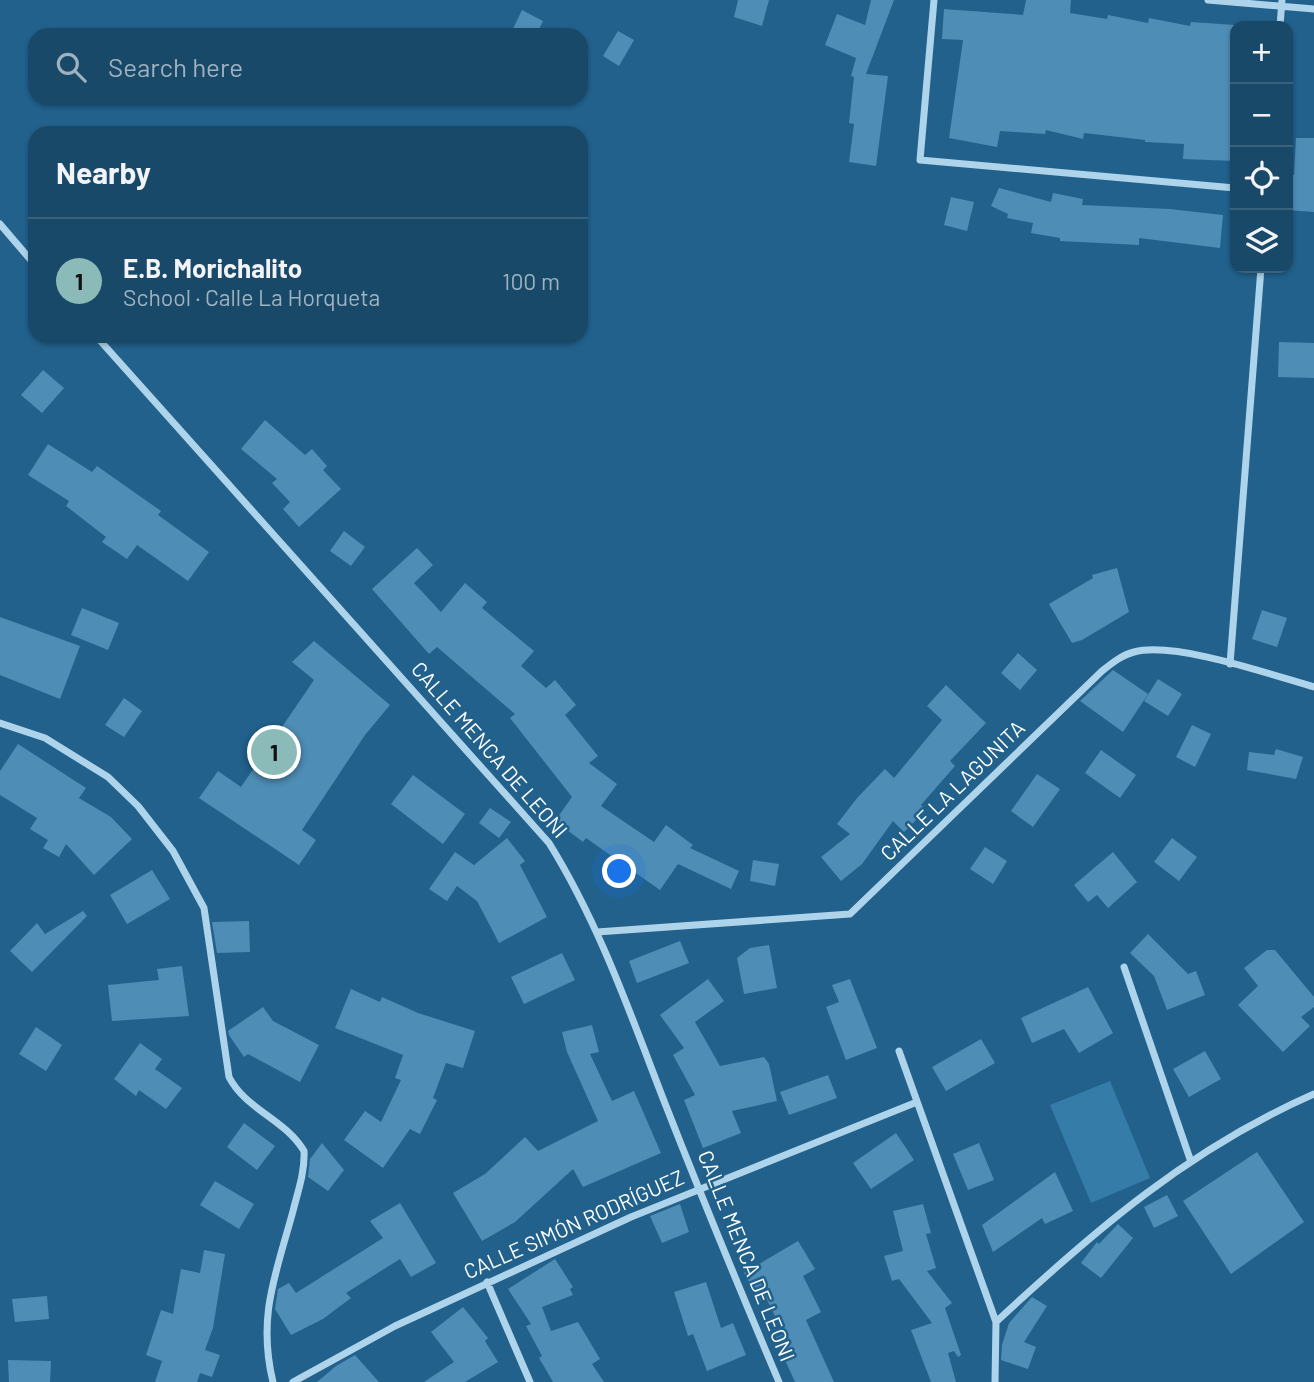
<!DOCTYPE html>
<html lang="en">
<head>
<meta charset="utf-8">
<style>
  body { margin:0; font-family:Barlow,sans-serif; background:#265371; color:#f1f3f6 }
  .controls { position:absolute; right:21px; top:21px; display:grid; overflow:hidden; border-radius:14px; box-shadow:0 2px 5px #0004 }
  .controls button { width:63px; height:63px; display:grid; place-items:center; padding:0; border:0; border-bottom:2px solid #37617d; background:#194969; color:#f1f3f6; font:35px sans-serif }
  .you { position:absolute; left:620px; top:872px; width:24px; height:24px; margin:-18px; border:5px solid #fff; border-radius:50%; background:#1a73e8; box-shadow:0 0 0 10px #1a73e833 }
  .badge { display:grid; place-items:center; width:46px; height:46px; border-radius:50%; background:#8bbbb9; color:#111; font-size:23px; font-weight:700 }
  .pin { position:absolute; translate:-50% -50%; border:4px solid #fff; box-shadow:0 2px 7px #0006 }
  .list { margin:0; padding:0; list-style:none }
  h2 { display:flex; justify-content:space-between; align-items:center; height:91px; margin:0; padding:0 28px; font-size:30px }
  h2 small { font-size:23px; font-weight:400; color:#9fb2c0 }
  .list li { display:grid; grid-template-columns:46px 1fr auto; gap:21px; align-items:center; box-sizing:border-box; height:126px; padding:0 28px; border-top:2px solid #37617d }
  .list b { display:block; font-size:26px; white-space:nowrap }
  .list p { margin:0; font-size:23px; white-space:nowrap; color:#9fb2c0 }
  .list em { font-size:23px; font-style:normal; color:#9fb2c0 }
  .icon { flex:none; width:38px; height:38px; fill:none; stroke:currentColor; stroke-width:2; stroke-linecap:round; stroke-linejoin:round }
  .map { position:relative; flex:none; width:1314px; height:1382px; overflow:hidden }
  .search { position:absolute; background:#194969; box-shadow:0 2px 5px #0004; left:28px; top:28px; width:560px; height:77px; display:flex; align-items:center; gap:18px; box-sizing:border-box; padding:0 24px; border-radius:21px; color:#9fb2c0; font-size:26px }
  .panel { position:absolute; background:#194969; box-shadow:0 2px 5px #0004; left:28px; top:126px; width:560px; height:217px; border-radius:21px }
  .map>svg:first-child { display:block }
</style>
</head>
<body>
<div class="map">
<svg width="1314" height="1382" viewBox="0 0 1314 1382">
  <rect width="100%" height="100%" fill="#21618c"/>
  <path fill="#357ca9" d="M 1110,1081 L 1150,1178 L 1091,1203 L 1050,1105 Z"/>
  <path fill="#4e8db5" d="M 738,0 L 769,0 L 762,26 L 734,17 Z
    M 871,0 L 894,0 L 866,74 L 888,76 L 876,166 L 849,162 L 854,124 L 849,123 L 854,77 L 851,76 L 856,58 L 825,45 L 837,14 L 865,25 Z
    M 1026,0 L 1071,0 L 1070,13 L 1107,19 L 1108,15 L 1148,23 L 1149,18 L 1190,26 L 1191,22 L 1235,25 L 1235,161 L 1183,159 L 1184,144 L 1145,142 L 1145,140 L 1084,133 L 1083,139 L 1046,130 L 1045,134 L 1000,131 L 997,147 L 949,138 L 963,40 L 942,39 L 944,9 L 1023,15 Z
    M 522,10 L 543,21 L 536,35 L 510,35 Z
    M 618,31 L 634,40 L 619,66 L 603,56 Z
    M 1296,138 L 1314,138 L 1314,212 L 1288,210 L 1289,175 L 1294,175 Z
    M 999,188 L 1051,202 L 1053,193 L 1083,199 L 1082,205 L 1170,209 L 1223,215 L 1220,248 L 1139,238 L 1139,245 L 1060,241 L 1060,238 L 1031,233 L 1033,223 L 1007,218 L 1008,214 L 991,206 Z
    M 951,197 L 974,202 L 967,231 L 944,225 Z
    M 1279,342 L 1314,343 L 1314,378 L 1278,377 Z
    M 43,370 L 64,388 L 42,413 L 21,395 Z
    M 265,420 L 305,455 L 312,449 L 327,466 L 323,470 L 341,489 L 299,527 L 283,509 L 290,502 L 272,483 L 277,479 L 241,449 Z
    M 48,444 L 92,472 L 97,466 L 161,511 L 158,515 L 209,552 L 188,581 L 137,545 L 127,559 L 102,542 L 106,537 L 66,506 L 69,501 L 28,475 Z
    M 344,531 L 365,547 L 351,566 L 330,551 Z
    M 417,548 L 433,565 L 414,583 L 441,612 L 465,583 L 487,602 L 482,608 L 534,651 L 521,666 L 546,688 L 555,680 L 576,705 L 565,715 L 598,756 L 589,763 L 617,784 L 601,806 L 654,842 L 666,825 L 693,845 L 690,848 L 739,871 L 731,889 L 678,864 L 660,890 L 586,838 L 583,842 L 555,821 L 572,797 L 510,718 L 515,714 L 437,647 L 429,654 L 372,589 Z
    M 1117,568 L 1129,612 L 1082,640 L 1072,643 L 1049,604 L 1093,578 L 1092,575 Z
    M 82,608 L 119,623 L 108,650 L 71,635 Z
    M 1262,610 L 1287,618 L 1277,647 L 1252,639 Z
    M 0,617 L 80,646 L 60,699 L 0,675 Z
    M 314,641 L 390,705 L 365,735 L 302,830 L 316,840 L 299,865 L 199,798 L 218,771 L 241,787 L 314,680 L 292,662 Z
    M 1018,653 L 1037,670 L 1020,690 L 1001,673 Z
    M 1113,670 L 1148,694 L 1123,732 L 1080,701 Z
    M 1158,679 L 1182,694 L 1168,716 L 1144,701 Z
    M 946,685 L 986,723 L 950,761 L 955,766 L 921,805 L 926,810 L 904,832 L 893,821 L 862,864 L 841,881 L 821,857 L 850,834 L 837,824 L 857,798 L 885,769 L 894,778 L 942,720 L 927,706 Z
    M 124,698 L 142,711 L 124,737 L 105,725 Z
    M 1192,725 L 1211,734 L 1195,767 L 1176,757 Z
    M 18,744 L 86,788 L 79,798 L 111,817 L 132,839 L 94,875 L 66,844 L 59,857 L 43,848 L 48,840 L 30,829 L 37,818 L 0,795 L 0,771 Z
    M 1276,749 L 1303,757 L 1296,779 L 1247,770 L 1249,752 L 1274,755 Z
    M 1101,750 L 1136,775 L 1120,798 L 1085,773 Z
    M 1037,774 L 1060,789 L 1033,827 L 1011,811 Z
    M 413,775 L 465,814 L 443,844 L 391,804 Z
    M 490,808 L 511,822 L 499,838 L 479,823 Z
    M 507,838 L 525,861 L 520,865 L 547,917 L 499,943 L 477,901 L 457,886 L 447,901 L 429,889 L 455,852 L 474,865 Z
    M 1172,838 L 1197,857 L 1179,881 L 1154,862 Z
    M 985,847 L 1007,861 L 993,884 L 970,869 Z
    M 1113,852 L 1137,882 L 1108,908 L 1097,895 L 1088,902 L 1074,885 Z
    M 753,860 L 779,864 L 775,886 L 750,881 Z
    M 152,870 L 170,899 L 127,924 L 110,895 Z
    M 83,911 L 87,916 L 32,972 L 10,951 L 37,923 L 45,934 Z
    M 249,921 L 250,952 L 217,953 L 212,922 Z
    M 1148,934 L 1188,974 L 1196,971 L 1205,995 L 1167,1010 L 1154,976 L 1130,953 Z
    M 680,941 L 689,963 L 637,983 L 629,961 Z
    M 769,945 L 777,988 L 744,994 L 737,958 L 750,948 Z
    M 1267,950 L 1275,950 L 1314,997 L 1314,1007 L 1301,1017 L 1310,1026 L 1283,1052 L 1238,1005 L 1258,986 L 1244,968 Z
    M 562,953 L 575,980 L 524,1004 L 511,977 Z
    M 182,966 L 189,1016 L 112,1021 L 108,985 L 159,980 L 157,969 Z
    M 708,979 L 724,1001 L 695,1022 L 720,1066 L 764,1057 L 769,1064 L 777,1101 L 732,1111 L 741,1133 L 703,1148 L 684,1100 L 695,1095 L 673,1055 L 684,1048 L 660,1015 Z
    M 850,979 L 877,1048 L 846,1060 L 826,1007 L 839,1002 L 832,985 Z
    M 1088,987 L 1113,1033 L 1079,1053 L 1064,1029 L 1032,1043 L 1021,1018 Z
    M 351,989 L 380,1002 L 382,997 L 418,1013 L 475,1031 L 463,1068 L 446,1063 L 433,1098 L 437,1100 L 420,1134 L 410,1129 L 383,1168 L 344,1140 L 365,1111 L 381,1122 L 401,1080 L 395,1078 L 403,1055 L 335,1028 Z
    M 263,1007 L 273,1021 L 319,1045 L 300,1082 L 248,1054 L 244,1057 L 229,1035 L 228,1031 Z
    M 592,1025 L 599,1052 L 590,1054 L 612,1101 L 634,1091 L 661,1153 L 583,1187 L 573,1169 L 515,1222 L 482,1241 L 453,1193 L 485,1174 L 525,1137 L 538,1151 L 598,1121 L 567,1052 L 562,1032 Z
    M 36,1027 L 62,1045 L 46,1071 L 19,1054 Z
    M 981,1039 L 995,1063 L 946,1091 L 932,1067 Z
    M 140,1043 L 162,1059 L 155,1069 L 182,1088 L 166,1109 L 139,1090 L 136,1096 L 114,1079 Z
    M 1205,1051 L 1221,1079 L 1189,1097 L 1173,1069 Z
    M 828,1075 L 837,1098 L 789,1115 L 780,1092 Z
    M 244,1123 L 275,1146 L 257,1170 L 227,1147 Z
    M 896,1133 L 914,1160 L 871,1189 L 853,1163 Z
    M 322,1143 L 344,1170 L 328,1191 L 308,1177 L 310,1159 Z
    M 979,1143 L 994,1180 L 968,1190 L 953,1154 Z
    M 1257,1152 L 1304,1222 L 1231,1274 L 1183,1201 Z
    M 1055,1172 L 1073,1211 L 1045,1224 L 1042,1218 L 993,1252 L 982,1225 Z
    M 215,1181 L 254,1204 L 239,1229 L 200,1205 Z
    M 1167,1195 L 1178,1216 L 1154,1228 L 1144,1207 Z
    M 400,1203 L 436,1263 L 411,1277 L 400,1259 L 346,1293 L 351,1298 L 323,1319 L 291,1335 L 275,1309 L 278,1289 L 289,1283 L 296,1293 L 383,1238 L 370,1221 Z
    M 680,1204 L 689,1232 L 662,1243 L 650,1216 Z
    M 923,1204 L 931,1233 L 926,1234 L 936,1268 L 927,1271 L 952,1303 L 945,1308 L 961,1355 L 958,1357 L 954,1351 L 948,1353 L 956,1382 L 931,1382 L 911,1330 L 932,1323 L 899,1279 L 892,1281 L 884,1256 L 903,1251 L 893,1211 Z
    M 1118,1224 L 1133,1238 L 1101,1278 L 1081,1263 L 1097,1242 L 1099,1244 Z
    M 798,1241 L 815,1269 L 803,1276 L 821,1312 L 806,1320 L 834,1382 L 795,1382 L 775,1338 L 784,1334 L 766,1298 L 760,1301 L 744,1273 Z
    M 204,1250 L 225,1254 L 213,1328 L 205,1350 L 220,1355 L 212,1377 L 200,1373 L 197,1382 L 155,1382 L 162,1361 L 146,1355 L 161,1310 L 173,1314 L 181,1269 L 200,1273 Z
    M 555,1259 L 573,1287 L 570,1289 L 573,1295 L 542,1307 L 551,1331 L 578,1322 L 600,1359 L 592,1364 L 604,1382 L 553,1382 L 539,1358 L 542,1356 L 526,1326 L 531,1324 L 508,1289 Z
    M 706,1282 L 721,1328 L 733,1323 L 746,1355 L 707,1371 L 693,1334 L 688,1336 L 674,1292 Z
    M 47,1296 L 49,1319 L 15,1322 L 12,1299 Z
    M 1032,1297 L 1047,1306 L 1024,1342 L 1036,1347 L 1028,1369 L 1001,1360 L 1002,1345 L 1009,1323 Z
    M 463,1307 L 488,1338 L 485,1341 L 498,1362 L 465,1382 L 424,1382 L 454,1362 L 431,1332 Z
    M 355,1355 L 379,1382 L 317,1382 L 336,1366 Z
    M 8,1360 L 51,1361 L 50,1382 L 9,1382 Z"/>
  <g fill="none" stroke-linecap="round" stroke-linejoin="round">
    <path stroke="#aed4eb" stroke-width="7" d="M 934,0 L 920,160 L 1235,188
      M 1208,0 L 1314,9
      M 1280,26 L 1282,0
      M 0,224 L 35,265
      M 96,336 L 549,843 C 600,925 631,1016 666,1106 C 702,1198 740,1290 779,1382
      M 1230,664 L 1261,268
      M 0,723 L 45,738 L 108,777 L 138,806 L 173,851 L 204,908 L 229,1077 C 246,1110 285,1119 304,1151 C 305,1172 298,1191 293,1211 C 276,1274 257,1316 273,1382
      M 597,932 L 850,914 L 1102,671 C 1112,663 1122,655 1134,652 C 1175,641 1272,675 1314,687
      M 1124,967 L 1190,1159
      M 899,1051 L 996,1322 L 995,1382
      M 487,1282 L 530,1382
      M 996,1322 C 1095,1230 1189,1149 1314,1094
      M 293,1382 L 395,1326 L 631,1217 L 917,1102"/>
  </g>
  <g text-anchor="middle" stroke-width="5" stroke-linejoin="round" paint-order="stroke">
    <g font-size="21" fill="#fff" stroke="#21618c">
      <text transform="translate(489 750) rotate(49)" y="7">CALLE MENCA DE LEONI</text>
      <text transform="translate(953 791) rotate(-44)" y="7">CALLE LA LAGUNITA</text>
      <text transform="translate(574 1225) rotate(-24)" y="7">CALLE SIMÓN RODRÍGUEZ</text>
      <text transform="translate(746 1256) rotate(68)" y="7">CALLE MENCA DE LEONI</text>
    </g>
  </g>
</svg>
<div class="controls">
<button>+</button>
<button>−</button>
<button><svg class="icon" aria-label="locate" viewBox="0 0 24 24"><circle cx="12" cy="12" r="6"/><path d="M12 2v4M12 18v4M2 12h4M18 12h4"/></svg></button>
<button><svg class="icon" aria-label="layers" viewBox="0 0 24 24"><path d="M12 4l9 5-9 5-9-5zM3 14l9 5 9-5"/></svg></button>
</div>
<div class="you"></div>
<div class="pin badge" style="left:274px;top:752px">1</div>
<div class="search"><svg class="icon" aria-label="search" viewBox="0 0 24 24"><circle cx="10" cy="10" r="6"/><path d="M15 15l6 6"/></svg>Search here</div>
<section class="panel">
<h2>Nearby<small></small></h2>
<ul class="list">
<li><span class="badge">1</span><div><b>E.B. Morichalito</b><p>School · Calle La Horqueta</p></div><em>100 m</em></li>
</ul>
</section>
</div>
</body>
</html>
